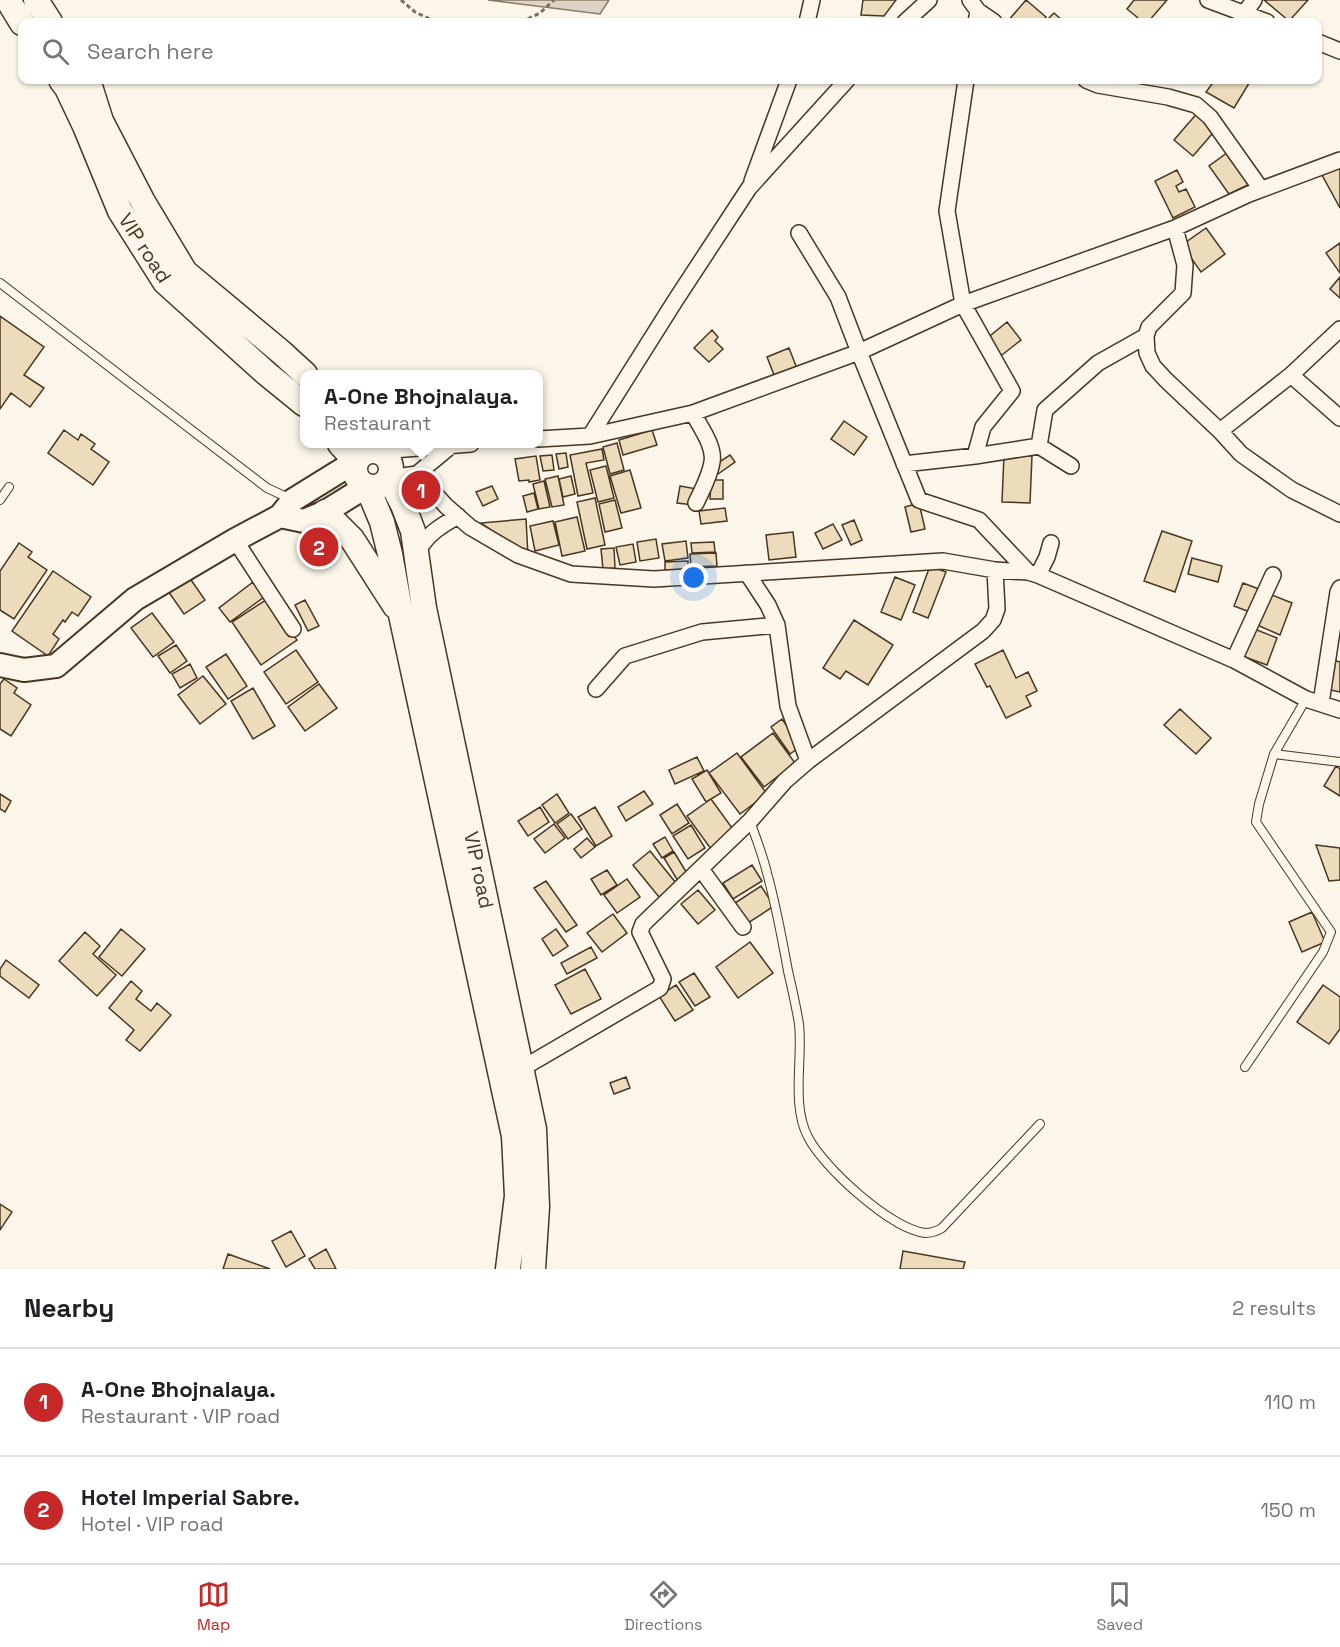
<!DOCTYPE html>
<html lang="en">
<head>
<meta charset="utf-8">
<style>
  body { margin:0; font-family:"Space Grotesk",sans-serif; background:#f6f6f6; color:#202124 }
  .you { position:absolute; left:694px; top:578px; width:21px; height:21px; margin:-15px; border:4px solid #fff; border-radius:50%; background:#1a73e8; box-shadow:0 0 0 9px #1a73e833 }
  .badge { display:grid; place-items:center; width:39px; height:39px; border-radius:50%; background:#c62828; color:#fff; font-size:20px; font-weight:700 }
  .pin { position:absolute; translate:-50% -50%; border:3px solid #fff; box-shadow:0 2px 6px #0006 }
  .popup { position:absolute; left:300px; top:370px; width:243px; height:78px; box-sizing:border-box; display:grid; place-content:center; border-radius:12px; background:#fff; filter:drop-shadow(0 2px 4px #0005); font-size:20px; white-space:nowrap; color:#757577 }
  .popup b { font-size:22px; color:#202124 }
  .popup::after { content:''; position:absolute; left:50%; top:100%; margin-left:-12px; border:12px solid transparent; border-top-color:#fff }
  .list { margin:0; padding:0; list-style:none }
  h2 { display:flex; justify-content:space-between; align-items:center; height:78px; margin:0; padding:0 24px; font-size:26px }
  h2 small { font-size:20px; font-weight:400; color:#757577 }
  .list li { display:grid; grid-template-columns:39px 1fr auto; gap:18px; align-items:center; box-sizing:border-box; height:108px; padding:0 24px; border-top:2px solid #e0e0e0 }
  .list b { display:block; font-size:22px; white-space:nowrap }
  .list p { margin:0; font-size:20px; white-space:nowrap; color:#757577 }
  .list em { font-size:20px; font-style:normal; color:#757577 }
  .icon { flex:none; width:33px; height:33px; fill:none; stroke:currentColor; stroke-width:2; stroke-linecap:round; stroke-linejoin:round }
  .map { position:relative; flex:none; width:1340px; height:1269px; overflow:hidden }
  .search { position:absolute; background:#fff; box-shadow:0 2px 4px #0004; left:18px; right:18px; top:18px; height:66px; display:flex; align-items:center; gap:15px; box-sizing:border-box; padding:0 21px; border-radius:12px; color:#757577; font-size:22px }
  .sheet { height:294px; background:#fff }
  nav { display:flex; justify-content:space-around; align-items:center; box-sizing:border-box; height:84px; border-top:2px solid #e0e0e0; background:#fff; font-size:16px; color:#757577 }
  nav a { display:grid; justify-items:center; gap:3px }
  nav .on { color:#c62828 }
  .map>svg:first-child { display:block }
</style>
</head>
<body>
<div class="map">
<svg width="1340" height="1269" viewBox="0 0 1340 1269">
  <rect width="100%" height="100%" fill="#fbf6e9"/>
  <path fill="#dcd4c6" stroke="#887966" stroke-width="1.5" d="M 488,0 L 609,0 L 600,14 Z"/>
  <path fill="#ecdcbc" stroke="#4a3520" stroke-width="1.5" d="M 863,0 L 896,0 L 884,16 L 861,15 Z
    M 1026,0 L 1046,17 L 1041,22 L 1007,22 Z
    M 1134,0 L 1167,0 L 1148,22 L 1143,22 L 1127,9 Z
    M 1264,0 L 1308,0 L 1289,21 Z
    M 1054,13 L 1064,22 L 1045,22 Z
    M 1215,80 L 1251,80 L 1234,108 L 1206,92 Z
    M 1199,111 L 1218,127 L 1193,156 L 1174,140 Z
    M 1231,150 L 1254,182 L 1229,194 L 1209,166 Z
    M 1340,165 L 1340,208 L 1322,175 Z
    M 1177,170 L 1183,182 L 1176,186 L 1179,192 L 1186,189 L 1195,207 L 1173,218 L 1155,181 Z
    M 1206,228 L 1225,254 L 1201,272 L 1182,245 Z
    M 1340,243 L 1340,273 L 1326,253 Z
    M 1340,277 L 1340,298 L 1330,289 Z
    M 0,316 L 44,347 L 24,375 L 44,388 L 30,407 L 11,393 L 0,409 Z
    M 1007,322 L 1021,340 L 998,358 L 985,340 Z
    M 712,330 L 718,337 L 715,341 L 723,349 L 709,362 L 694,348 Z
    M 789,348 L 798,371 L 776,380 L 767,357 Z
    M 844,421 L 867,437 L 854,455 L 831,439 Z
    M 64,430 L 78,440 L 81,434 L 95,444 L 91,449 L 109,462 L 93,485 L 48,453 Z
    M 652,430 L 657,445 L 623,455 L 619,440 Z
    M 617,443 L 624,470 L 610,474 L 603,447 Z
    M 602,449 L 604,460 L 586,463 L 593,493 L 578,496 L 570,455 Z
    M 566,453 L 568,467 L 559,469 L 556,454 Z
    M 552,455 L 554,470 L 543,471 L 540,456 Z
    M 730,455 L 735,462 L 718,474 L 713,466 Z
    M 1004,455 L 1032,456 L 1030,503 L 1002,502 Z
    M 536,456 L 540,480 L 529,482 L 529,480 L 519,481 L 515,459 Z
    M 606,466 L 614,498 L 598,502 L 590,470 Z
    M 630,470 L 641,508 L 621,513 L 610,476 Z
    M 558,476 L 564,505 L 552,507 L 545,479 Z
    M 571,476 L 575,494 L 563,497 L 559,479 Z
    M 711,480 L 723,480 L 723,499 L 710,499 Z
    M 544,481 L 550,507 L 539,509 L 533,484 Z
    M 492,486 L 498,499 L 483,506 L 476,492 Z
    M 680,486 L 697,489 L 694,505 L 677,503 Z
    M 534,493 L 538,509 L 527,512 L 523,496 Z
    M 595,498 L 605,545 L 587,549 L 577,502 Z
    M 615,500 L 622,528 L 605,532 L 599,504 Z
    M 919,503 L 925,529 L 911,532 L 905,507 Z
    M 725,508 L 727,521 L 701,524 L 699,511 Z
    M 577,517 L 585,551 L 562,556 L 555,522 Z
    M 526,519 L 528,555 L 481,523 Z
    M 854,520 L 862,540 L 851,545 L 842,525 Z
    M 553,521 L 559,545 L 535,551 L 530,526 Z
    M 833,524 L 842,540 L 823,549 L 815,533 Z
    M 1162,531 L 1192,541 L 1175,592 L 1144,581 Z
    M 793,532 L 796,557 L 769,560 L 766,535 Z
    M 656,539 L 659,558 L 640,561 L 637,542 Z
    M 686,541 L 688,558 L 665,561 L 662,544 Z
    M 714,542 L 715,552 L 692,553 L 691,543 Z
    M 19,543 L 32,552 L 28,557 L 47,570 L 14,619 L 0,610 L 0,571 Z
    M 633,544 L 636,562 L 620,565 L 616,547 Z
    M 614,548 L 615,568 L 603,569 L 601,549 Z
    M 716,553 L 717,566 L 691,567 L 690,554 Z
    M 1192,558 L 1222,566 L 1218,582 L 1188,574 Z
    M 688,561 L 688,569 L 665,570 L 665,562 Z
    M 930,566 L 946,572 L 928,618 L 913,612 Z
    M 53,571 L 91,597 L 78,616 L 72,612 L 65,622 L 63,620 L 53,634 L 59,639 L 48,656 L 12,631 Z
    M 189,577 L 205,600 L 184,614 L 168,591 Z
    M 895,577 L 915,585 L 901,620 L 881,612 Z
    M 253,582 L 264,597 L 230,622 L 219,608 Z
    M 1243,583 L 1264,591 L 1255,614 L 1234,606 Z
    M 1267,593 L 1292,603 L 1280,635 L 1255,624 Z
    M 269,598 L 297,640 L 261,665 L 232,622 Z
    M 305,600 L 319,626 L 308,631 L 295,605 Z
    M 152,613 L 174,642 L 153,657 L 131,628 Z
    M 854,620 L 893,645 L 868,685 L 846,671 L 840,679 L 823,668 Z
    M 1252,628 L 1277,638 L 1267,665 L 1242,656 Z
    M 176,645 L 187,661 L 170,673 L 158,656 Z
    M 296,650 L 318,682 L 286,704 L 264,672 Z
    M 1003,650 L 1016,678 L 1028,672 L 1037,691 L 1026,696 L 1031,706 L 1006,718 L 990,686 L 987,687 L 975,664 Z
    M 226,654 L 247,686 L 228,699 L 206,667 Z
    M 1333,660 L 1340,662 L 1340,692 L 1326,689 Z
    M 190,664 L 197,678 L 180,688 L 172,674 Z
    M 203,676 L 226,704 L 200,724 L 178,695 Z
    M 4,679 L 17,688 L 14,693 L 31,705 L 11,736 L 0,729 L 0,684 Z
    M 319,684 L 337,708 L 305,731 L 288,707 Z
    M 253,688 L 275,726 L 253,739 L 231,701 Z
    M 1180,709 L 1211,738 L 1196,754 L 1164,725 Z
    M 782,719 L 801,746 L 790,754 L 771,727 Z
    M 773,733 L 795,763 L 764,787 L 741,757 Z
    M 737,753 L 767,794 L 740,814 L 709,773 Z
    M 697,757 L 704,771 L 675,784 L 669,770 Z
    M 1336,766 L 1340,769 L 1340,796 L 1324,786 Z
    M 707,770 L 721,793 L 706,802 L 692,779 Z
    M 644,791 L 653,804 L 626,821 L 618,807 Z
    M 0,794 L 11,801 L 5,812 L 0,809 Z
    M 557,794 L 569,813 L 555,823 L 542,805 Z
    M 711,799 L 735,832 L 711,849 L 687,816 Z
    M 677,804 L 689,823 L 672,834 L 660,815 Z
    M 540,807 L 549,822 L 528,836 L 518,821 Z
    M 595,807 L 612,836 L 596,846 L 578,817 Z
    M 571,814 L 582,829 L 568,839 L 557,824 Z
    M 554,824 L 565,838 L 545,853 L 534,839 Z
    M 691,825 L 705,848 L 688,859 L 673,836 Z
    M 665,837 L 673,851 L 662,858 L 653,844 Z
    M 587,838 L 595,847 L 581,858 L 574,849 Z
    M 1316,845 L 1340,848 L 1340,880 L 1329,881 Z
    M 650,851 L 676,883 L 659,897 L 633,865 Z
    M 674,852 L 688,875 L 678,881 L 664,858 Z
    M 752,865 L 762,881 L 733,899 L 723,883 Z
    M 607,870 L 617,885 L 601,895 L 591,879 Z
    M 627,879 L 640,897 L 617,913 L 604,895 Z
    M 546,881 L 577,925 L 566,932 L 534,888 Z
    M 761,886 L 774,906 L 748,923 L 735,903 Z
    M 698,890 L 715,910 L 698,924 L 681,904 Z
    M 1312,912 L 1325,942 L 1302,952 L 1289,922 Z
    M 613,914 L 627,933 L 602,952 L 587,933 Z
    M 121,929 L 145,949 L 122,976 L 99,957 Z
    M 556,929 L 568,946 L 553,956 L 542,939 Z
    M 85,932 L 100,946 L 93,954 L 116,975 L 97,996 L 59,961 Z
    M 750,942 L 773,973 L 738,998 L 716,967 Z
    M 591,947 L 597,958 L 567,974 L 561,963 Z
    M 6,960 L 39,985 L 29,998 L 0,976 L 0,969 Z
    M 585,969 L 601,999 L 571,1014 L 555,985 Z
    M 694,973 L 710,997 L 695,1006 L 679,982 Z
    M 131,981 L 142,991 L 136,999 L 151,1011 L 157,1003 L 171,1015 L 140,1051 L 126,1040 L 134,1030 L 109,1008 Z
    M 676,985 L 693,1010 L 675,1021 L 659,996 Z
    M 1323,985 L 1340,997 L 1340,1029 L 1329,1044 L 1297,1022 Z
    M 626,1077 L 630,1088 L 614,1094 L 610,1083 Z
    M 0,1204 L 12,1212 L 0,1230 Z
    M 291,1231 L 305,1256 L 286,1267 L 272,1241 Z
    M 326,1249 L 336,1269 L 315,1269 L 309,1259 Z
    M 903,1251 L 965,1262 L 963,1269 L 900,1269 Z
    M 228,1254 L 270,1269 L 223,1269 Z"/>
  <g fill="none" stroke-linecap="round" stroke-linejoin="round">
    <g stroke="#4a3520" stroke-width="10">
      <path id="lane" d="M 0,283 L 267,488 L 291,499
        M 0,500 L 9,487
        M 1274,754 L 1340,762
        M 750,821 C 756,838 763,856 767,873 C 776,905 782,938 788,971 C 792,988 796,1006 799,1024 C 803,1059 791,1105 808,1137 C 823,1167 891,1229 925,1233 C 932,1233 937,1231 942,1228 L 1040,1124
        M 1245,1067 L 1323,952 L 1331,932 L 1256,822 L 1259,804 L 1274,754 L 1306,699"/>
    </g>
    <g stroke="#4a3520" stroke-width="18">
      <path id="street" d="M 970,0 L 978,11 L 976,22
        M 1208,0 L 1267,22
        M 978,11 L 994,22
        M 1244,14 L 1254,0
        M 807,22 L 812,0
        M 905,22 L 929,0
        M 1318,42 L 1340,51
        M 966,80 L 947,211 L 963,304 L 1012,391 L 983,427 L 975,456
        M 1086,80 L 1098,85 L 1168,97 L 1196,105 L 1210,117 L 1261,189
        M 752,181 L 789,80
        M 1175,228 L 1185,265 L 1183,293 L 1149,327 L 1146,336 L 1147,353 L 1153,366 L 1166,380 L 1220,431 L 1241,454 L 1292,490 L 1340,514
        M 799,233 L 838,297 L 859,352 L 919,500 L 979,520 L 1028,572
        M 1291,375 L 1340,418
        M 693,413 C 700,427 715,446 712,462 C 710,476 702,490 696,503
        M 1220,431 L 1291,375 L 1340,329
        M 590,436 L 675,301 L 749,188 L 847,80
        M 538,439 L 590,436 L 693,413 L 859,352 L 963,304 L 1175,228 L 1249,194 L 1340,160
        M 1039,446 L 1045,410 L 1098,363 L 1146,336
        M 379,451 L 471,444
        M 904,464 L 975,456 L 1039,446 L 1071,466
        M 417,474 L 446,506 L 470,527 L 518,555 L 571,574 L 654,579 L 943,561 L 995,570 L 1028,572 L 1038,575 L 1234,660 L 1306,699 L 1340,710
        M 389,478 L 417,474 L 452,445
        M 235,540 L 293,629
        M 416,554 C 427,534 439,527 458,516
        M 747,573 L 768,605 L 777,625 L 788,706 L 808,761
        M 1038,575 L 1047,557 L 1051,543
        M 1234,660 L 1273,575
        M 596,689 L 625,656 L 702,632 L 777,625
        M 1321,703 L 1338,592 L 1340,588
        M 701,869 L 743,927
        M 521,1069 L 660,988 L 663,979 L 640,932 L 643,924 L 750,821 L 785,781 L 808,761 L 983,631 L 993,620 L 997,609 L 995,570"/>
    </g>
    <g stroke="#4a3520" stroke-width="26">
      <path id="secondary" d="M 280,516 L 304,521 L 325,512 L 367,486
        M 0,665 L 24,670 L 56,666 L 135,599 L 235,540 L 280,516 L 293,500 L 356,461"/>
    </g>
    <g stroke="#4a3520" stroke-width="27">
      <path id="primary" d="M 8,0 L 22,23
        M 36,0 L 50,22
        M 61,80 L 67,88 L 85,126 L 120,211 L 165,282 L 266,373 L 304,404
        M 88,80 L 101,121 L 143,202 L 185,272 L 281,352 L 305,374
        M 340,444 L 356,461
        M355 469a18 18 0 1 1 36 0a18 18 0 1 1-36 0Z
        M 389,478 L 403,505 L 413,531 L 424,608 L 534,1129 L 537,1207 L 533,1269
        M 367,486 L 382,522 L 390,554 L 401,615 L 514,1136 L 517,1196 L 508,1269
        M 325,512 L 352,539 L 395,606"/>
    </g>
    <path stroke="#7f6f5c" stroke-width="3" stroke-dasharray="4.5 3" stroke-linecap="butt" d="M 401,0 L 415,12 L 436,22
      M 521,22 L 540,13 L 554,0"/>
    <use href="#lane" stroke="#fbf6e9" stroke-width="8"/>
    <use href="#street" stroke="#fbf6e9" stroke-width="15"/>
    <use href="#secondary" stroke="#fbf6e9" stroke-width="22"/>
    <use href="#primary" stroke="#fbf6e9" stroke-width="24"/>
  </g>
  <g text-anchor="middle" stroke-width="4.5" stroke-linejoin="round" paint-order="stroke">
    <g font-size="20" fill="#4a3520" stroke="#fbf6e9">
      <text transform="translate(145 248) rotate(57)" y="7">VIP road</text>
      <text transform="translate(479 870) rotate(78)" y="7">VIP road</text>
    </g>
  </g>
</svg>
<div class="you"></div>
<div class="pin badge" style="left:421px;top:490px">1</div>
<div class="popup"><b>A-One Bhojnalaya.</b>Restaurant</div>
<div class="pin badge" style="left:319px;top:547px">2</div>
<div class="search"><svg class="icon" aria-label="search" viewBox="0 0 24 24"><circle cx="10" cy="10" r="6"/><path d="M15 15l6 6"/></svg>Search here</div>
</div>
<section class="sheet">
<h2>Nearby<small>2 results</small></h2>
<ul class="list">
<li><span class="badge">1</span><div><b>A-One Bhojnalaya.</b><p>Restaurant · VIP road</p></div><em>110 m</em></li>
<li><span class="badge">2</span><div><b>Hotel Imperial Sabre.</b><p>Hotel · VIP road</p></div><em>150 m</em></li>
</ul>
</section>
<nav>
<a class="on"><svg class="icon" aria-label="map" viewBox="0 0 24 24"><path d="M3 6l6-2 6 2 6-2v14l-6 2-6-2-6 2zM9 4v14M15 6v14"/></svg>Map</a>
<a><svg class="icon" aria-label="directions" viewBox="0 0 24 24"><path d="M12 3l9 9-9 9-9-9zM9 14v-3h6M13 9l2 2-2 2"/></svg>Directions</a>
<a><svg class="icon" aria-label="saved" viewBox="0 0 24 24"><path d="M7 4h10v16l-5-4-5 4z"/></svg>Saved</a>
</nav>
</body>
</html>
